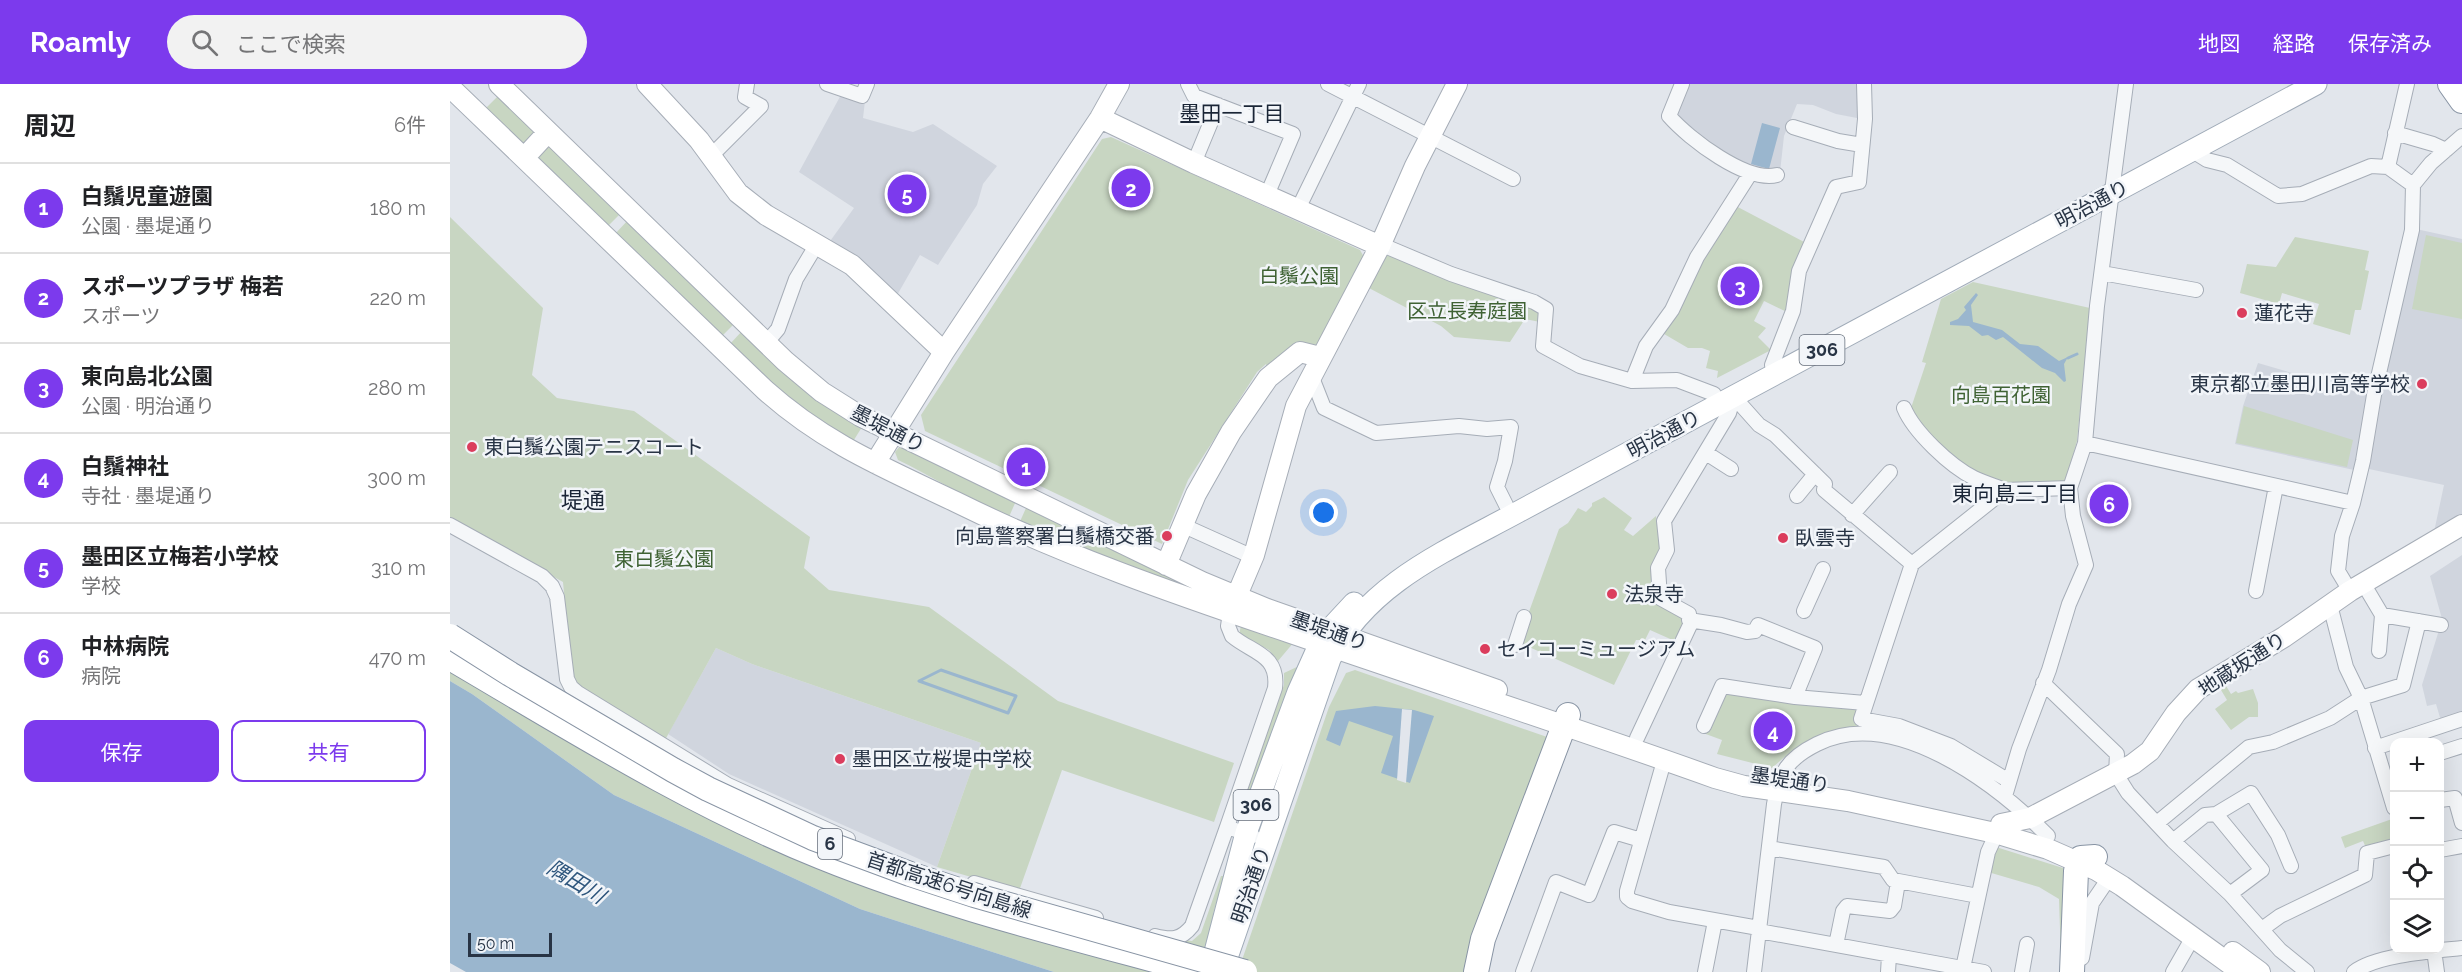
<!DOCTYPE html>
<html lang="ja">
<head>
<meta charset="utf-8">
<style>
  body { margin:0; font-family:Raleway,"Noto Sans JP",sans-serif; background:#f2f2f2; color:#202124 }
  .controls { position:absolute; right:18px; bottom:18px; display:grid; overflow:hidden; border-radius:12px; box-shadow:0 6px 24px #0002 }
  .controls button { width:54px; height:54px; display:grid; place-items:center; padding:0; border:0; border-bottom:2px solid #e0e0e0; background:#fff; color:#202124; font:30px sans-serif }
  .scale { position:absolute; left:18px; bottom:15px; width:84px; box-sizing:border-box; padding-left:6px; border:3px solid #283445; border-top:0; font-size:16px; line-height:21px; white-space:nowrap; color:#283445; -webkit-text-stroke:4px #f2f5f9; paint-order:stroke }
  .you { position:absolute; left:874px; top:429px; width:21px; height:21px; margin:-15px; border:4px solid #fff; border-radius:50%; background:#1a73e8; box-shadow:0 0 0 9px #1a73e833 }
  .badge { display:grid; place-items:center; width:39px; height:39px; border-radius:50%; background:#7c3aed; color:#fff; font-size:20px; font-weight:700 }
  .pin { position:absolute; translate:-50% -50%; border:3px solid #fff; box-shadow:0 2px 6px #0006 }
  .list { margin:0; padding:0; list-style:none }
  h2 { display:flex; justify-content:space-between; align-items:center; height:78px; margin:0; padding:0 24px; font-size:26px }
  h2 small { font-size:20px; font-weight:400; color:#757577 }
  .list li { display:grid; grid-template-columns:39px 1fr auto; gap:18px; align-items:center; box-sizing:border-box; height:90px; padding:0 24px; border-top:2px solid #e0e0e0 }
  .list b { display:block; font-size:22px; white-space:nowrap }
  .list p { margin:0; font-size:20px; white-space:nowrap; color:#757577 }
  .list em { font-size:20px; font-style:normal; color:#757577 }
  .actions { display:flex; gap:12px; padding:18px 24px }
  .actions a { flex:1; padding:14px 0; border:2px solid #7c3aed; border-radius:12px; text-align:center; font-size:21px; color:#7c3aed }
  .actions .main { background:#7c3aed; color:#fff }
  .icon { flex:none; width:33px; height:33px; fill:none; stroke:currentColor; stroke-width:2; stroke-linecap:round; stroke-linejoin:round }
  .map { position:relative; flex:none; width:2012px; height:888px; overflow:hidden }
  header { display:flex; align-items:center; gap:36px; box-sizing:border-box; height:84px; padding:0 30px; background:#7c3aed; color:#fff }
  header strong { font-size:28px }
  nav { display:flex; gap:33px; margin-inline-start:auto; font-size:21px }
  .search { width:420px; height:54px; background:#f2f2f2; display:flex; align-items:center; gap:15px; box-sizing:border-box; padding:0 21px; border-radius:33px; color:#757577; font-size:22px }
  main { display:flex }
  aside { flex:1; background:#fff }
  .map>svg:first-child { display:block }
</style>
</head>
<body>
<header>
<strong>Roamly</strong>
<div class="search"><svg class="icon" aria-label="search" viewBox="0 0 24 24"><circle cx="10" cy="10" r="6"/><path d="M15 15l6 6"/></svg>ここで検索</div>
<nav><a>地図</a><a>経路</a><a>保存済み</a></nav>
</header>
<main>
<aside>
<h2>周辺<small>6件</small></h2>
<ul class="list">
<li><span class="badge">1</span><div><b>白鬚児童遊園</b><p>公園 · 墨堤通り</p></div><em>180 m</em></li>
<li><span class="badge">2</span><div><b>スポーツプラザ 梅若</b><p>スポーツ</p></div><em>220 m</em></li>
<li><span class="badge">3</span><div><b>東向島北公園</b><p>公園 · 明治通り</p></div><em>280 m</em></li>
<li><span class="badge">4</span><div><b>白鬚神社</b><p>寺社 · 墨堤通り</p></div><em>300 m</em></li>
<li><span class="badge">5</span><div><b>墨田区立梅若小学校</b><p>学校</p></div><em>310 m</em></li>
<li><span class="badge">6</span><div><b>中林病院</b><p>病院</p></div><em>470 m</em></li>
</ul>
<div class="actions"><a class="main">保存</a><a>共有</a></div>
</aside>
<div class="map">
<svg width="2012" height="888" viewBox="0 0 2012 888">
  <rect width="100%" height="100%" fill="#e2e6ec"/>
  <path fill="#d0d5de" d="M 1237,0 L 1407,0 L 1407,34 L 1386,30 L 1363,21 L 1347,20 L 1334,52 L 1330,88 L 1300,86 L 1245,52 L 1224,33 Z
    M 392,9 L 415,17 L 413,34 L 463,48 L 483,40 L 547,82 L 533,100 L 527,121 L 488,181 L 470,171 L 446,213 L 378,160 L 404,124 L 349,88 Z
    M 1966,145 L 2012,155 L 2012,431 L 1984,448 L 1994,401 L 1905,382 L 1904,386 L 1785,360 L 1793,322 L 1808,279 L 1930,315 Z
    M 2012,471 L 2012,630 L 1991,637 L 1986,620 L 1977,622 L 1972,601 L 1989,546 L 1994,542 L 1980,492 Z
    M 266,564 L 302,580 L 531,659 L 487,783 L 279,690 L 218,650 Z"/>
  <path fill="#c8d6c2" d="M 49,11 L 83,45 L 84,52 L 76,59 L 70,58 L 36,24 Z
    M 661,53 L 910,166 L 915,175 L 869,259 L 818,287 L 816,280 L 807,288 L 738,396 L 712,460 L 475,347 L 471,331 L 652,55 Z
    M 95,62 L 101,63 L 171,129 L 157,143 L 88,75 L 87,72 Z
    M 1284,121 L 1356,159 L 1339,229 L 1314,217 L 1304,237 L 1316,244 L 1308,253 L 1321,266 L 1267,294 L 1268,287 L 1256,284 L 1260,267 L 1252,264 L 1238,264 L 1209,247 Z
    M 0,133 L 93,224 L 82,291 L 107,314 L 184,327 L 360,453 L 354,484 L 379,506 L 479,523 L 608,617 L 784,679 L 764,738 L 612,686 L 569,807 L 487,783 L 531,659 L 302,580 L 266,564 L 215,656 L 126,599 L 122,593 L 113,498 L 0,435 Z
    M 178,136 L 285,239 L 271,253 L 165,150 Z
    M 1976,151 L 2012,159 L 2012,235 L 1962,225 Z
    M 1845,153 L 1919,167 L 1915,186 L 1919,187 L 1911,226 L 1905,226 L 1900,251 L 1863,240 L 1869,220 L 1832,209 L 1829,220 L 1790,209 L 1797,180 L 1826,183 Z
    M 934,168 L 1087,222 L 1091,228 L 1090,238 L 1075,235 L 1060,258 L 1004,253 L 991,242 L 917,203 Z
    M 1523,198 L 1640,224 L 1627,357 L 1615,399 L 1550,402 L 1497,372 L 1460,327 L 1476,279 L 1472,278 L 1491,215 Z
    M 293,246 L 412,343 L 402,359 L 352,327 L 279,261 Z
    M 1794,322 L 1903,356 L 1897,383 L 1786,359 Z
    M 450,362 L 566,417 L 558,435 C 520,417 486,394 448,376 L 445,368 Z
    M 1154,413 L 1182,434 L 1174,446 L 1183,452 L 1206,432 L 1210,464 L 1202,486 L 1205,498 L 1232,533 L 1236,542 L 1227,558 L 1200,546 L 1195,556 L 1186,556 L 1164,601 L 1068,558 L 1109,445 L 1118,439 L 1128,424 L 1136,428 L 1142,422 L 1142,419 Z
    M 576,424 L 748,505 L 746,509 L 568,442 Z
    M 791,542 L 844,558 L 828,577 L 819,566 L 789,550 Z
    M 0,567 L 165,664 L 742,888 L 604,888 L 410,825 L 164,711 L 22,610 L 0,597 Z
    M 849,582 L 793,729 L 792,729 L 790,723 L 834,601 L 834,589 Z
    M 905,586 L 1100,654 L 1015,888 L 785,888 L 792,876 L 879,623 L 896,589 Z
    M 1773,597 L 1781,610 L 1786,607 L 1788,609 L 1803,605 L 1808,619 L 1808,633 L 1799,633 L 1781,646 L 1765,625 L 1777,616 L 1768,601 Z
    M 1272,609 L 1411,622 L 1406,645 C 1366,651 1353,656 1322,684 L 1267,670 L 1272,656 L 1253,649 Z
    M 1942,735 L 1944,759 L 1917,766 L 1913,757 L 1895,764 L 1891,753 Z
    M 1546,763 L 1613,784 L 1618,792 L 1611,875 L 1609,815 L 1589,803 L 1538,788 Z
    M 771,792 L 775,792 L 764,826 L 758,866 L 732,859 L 734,856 L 742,857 L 751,849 Z"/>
  <path fill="#9ab6ce" d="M 1312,39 L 1330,44 L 1319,85 L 1301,80 Z
    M 1526,209 L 1528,211 L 1521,221 L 1523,238 L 1552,246 L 1570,260 L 1588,262 L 1609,277 L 1618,273 L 1614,280 L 1616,297 L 1614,298 L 1605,289 L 1592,284 L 1553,253 L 1546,256 L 1538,251 L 1532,252 L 1519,242 L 1500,241 L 1500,238 L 1508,235 L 1516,226 L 1514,223 Z
    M 0,597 L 22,610 L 164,711 L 410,825 L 604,888 L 16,888 L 0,879 Z
    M 925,622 L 964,626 L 984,632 L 960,699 L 931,689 L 943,652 L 899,637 L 890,662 L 876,656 L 886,627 Z"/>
  <path fill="#e2e6ec" d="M 952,625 L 962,626 L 956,699 L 947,696 Z"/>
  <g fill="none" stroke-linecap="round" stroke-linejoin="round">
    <path stroke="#9ab6ce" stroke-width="3" d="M 1618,274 L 1627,270
      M 491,586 L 566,612 L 558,629 L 469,597 Z"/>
    <g stroke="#a6adb7" stroke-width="16">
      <path id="street" d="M 377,0 L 412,12 L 417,0
        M 738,0 L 744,12 L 843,50 L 817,111
        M 878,0 L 1063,95
        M 1232,0 L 1219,32 C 1239,55 1297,99 1327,91
        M 1343,43 L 1388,57 L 1412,61
        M 1945,49 L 1983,60 L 1996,66
        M 1741,66 L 1757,76 L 1777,81 L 1828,112 L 1852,110 L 1921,82 L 1938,83 L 1963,101
        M 261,72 L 311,22 L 295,13 L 297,0
        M 744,79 L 768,21
        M 1938,83 L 1957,0
        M 848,125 L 909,0
        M 930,162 L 937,163 L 1001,190 L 1084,218 L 1096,225 L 1093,262 L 1130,282 L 1182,297 L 1227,296 L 1264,310
        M 1652,189 L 1746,206
        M 317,258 L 328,245 L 346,195 L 367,160
        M 1322,281 L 1343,227 L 1349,187 L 1386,103 L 1409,98 L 1415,35 L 1414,0
        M 861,291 L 874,324 L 926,349 L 1009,342 L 1037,345 L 1061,343 L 1055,377 L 1047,403 L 1056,421
        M 1182,297 L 1196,262 L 1222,226 L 1247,173 L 1300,90
        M 1284,313 L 1309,341 L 1325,351 L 1375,400 L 1374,406 L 1462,480 L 1555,406 L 1620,404
        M 1454,324 C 1464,348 1500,382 1524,394 C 1534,399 1545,402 1555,406
        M 1635,359 L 1903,419 L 1892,452 L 1888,487 L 1900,507
        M 1256,369 L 1281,385
        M 1347,412 L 1365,390
        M 1903,419 L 1913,377 L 1924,311 L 1962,146 L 1963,101 L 1981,79 L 2012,52
        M 1402,431 L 1440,388
        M 0,441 L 92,492 L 102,502 L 107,513 L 117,595 L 121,603 L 128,609 L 278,701 L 398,755
        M 732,441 L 803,473
        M 1462,480 L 1411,635 L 1449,642 L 1501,662 L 1559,697
        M 1913,499 L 1932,531 L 1929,567
        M 1806,507 L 1826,402
        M 1880,521 L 1896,583 L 1911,614 L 1944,724
        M 1354,527 L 1373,485
        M 1932,531 L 1991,541
        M 1239,536 L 1271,541 L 1297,548 L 1305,547 L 1308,541 L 1365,564 L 1345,613 L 1272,602 L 1254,642
        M 1065,561 L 1074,533
        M 1593,599 L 1667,670 L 1666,690 L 1678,709 L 1723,757 L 1780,810 L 1830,866 L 1857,888
        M 1345,613 L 1415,619
        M 1187,654 L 1240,541 L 1239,530 L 1210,514 L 1208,484 L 1217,466 L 1214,437 L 1279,329 L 1284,313
        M 1925,664 L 2012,635
        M 1990,669 L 2012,662
        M 1214,677 L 1177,807 L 1177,813 L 1182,817 L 1219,828 L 1303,843 L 1309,847 L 1534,888
        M 1555,712 L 1569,665 L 1599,586 L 1619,520 L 1636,481 L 1623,432 L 1620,404 L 1635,359 L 1647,222 L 1676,0
        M 1990,716 L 2005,714 L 2012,739
        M 1766,730 L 1801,709 L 1828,751 L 1841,782
        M 1707,739 L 1799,663 L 1823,658 L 1880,634 L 1911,614 L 1953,601 L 1969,537
        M 777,743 L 825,604 C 829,570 802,569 782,552 L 778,542 L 780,529
        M 1723,757 L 1755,731 L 1766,730 L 1812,786 L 1780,810
        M 1319,764 L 1434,783 L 1443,796 L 1528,812
        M 1990,766 L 2012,762
        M 524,799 L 646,834
        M 1812,845 L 1830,832 L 1915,791 L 1917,769 L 1944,762
        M 705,852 C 721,856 731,856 742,842 L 777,743 L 803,752
        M 1386,861 L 1393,827 L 1397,822 L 1440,827 L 1444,822 L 1448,798
        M 1984,866 L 1987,888
        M 1632,874 L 1642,819 L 1659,794
        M 1513,884 L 1538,768 L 1550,742
        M 1073,888 L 1106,798 L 1139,811 L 1164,748 L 1191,756
        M 1255,888 L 1265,837
        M 1304,888 L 1324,720 C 1330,688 1337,675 1367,660 C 1444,621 1546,700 1598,752
        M 1438,888 L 1439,872
        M 1572,888 L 1577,860
        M 1723,888 L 1743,853
        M 1904,888 C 1926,871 1984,867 2012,864"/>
    </g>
    <g stroke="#a6adb7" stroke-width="22">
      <path id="secondary" d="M 49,0 L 335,277 L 372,308 L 410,332 L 752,498 L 817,525 L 1047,606
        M 197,0 L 249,56 L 288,109 L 316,131 L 402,181 L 494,268
        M 0,3 L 315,306 C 374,359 435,384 506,418 C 613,471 725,510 838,548 C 980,597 1123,643 1265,694 L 1294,702 L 1398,717 L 1545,749 L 1598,765 L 1646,786 L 1672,802 L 1791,888
        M 650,34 L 744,79 L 930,162
        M 74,74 L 98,48
        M 425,379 L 494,268 L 650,34 L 669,0
        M 716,481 L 746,410 L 781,348 L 818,294 L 850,268 L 870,273
        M 782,523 L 804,471 L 846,322 L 930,162 L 965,82 L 1007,0
        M 1551,740 L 1580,734 L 1683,680 L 1700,667 L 1726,629 L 1748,605 L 1834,553 L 1900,507 L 2012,441
        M 1783,868 L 1810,888"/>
    </g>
    <g stroke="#a0abb8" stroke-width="23">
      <path id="primary" d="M 765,868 L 796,749 L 848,608 L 870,559 L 878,547 L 904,519
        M 772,888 L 880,575 C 916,500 998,466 1068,428 L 1866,0"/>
    </g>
    <g stroke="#8894a4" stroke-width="26">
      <path id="highway" d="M 2000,0 L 2012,17
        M 0,574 C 121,645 240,720 371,773 C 492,822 621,853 748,888
        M 1026,888 L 1033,855 L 1118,631
        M 1622,888 L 1626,787 L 1631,774 L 1645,773"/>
    </g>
    <use href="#street" stroke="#f5f7f9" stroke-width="14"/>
    <use href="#secondary" stroke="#fff" stroke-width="20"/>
    <use href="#primary" stroke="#fff" stroke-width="21"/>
    <use href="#highway" stroke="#fff" stroke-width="24"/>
    <g stroke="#8894a4" stroke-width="26" stroke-linecap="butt">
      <path id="highway-bridge" d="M 0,552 L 60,590 L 223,686 L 258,705 L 363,754 L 460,790 L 524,811 L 795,888"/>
    </g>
    <use href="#highway-bridge" stroke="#fff" stroke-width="24"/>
  </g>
  <g fill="#db3d5d" stroke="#f2f5f9" stroke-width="2">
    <circle cx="1792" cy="229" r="6"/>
    <circle cx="1972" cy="300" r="6"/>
    <circle cx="22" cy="363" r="6"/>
    <circle cx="717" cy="452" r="6"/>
    <circle cx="1333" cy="454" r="6"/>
    <circle cx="1162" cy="510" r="6"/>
    <circle cx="1035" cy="565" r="6"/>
    <circle cx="390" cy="675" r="6"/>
  </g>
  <g text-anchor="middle" stroke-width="5" stroke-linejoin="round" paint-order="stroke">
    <g fill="#f2f5f9" stroke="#656e7b" stroke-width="1.5">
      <rect x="1349.5" y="251" width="45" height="30" rx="4.5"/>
      <rect x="783.5" y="706" width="45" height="30" rx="4.5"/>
      <rect x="368" y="745" width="24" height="30" rx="4.5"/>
    </g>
    <g font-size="18" font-weight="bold" fill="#283445">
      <text x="1372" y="272">306</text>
      <text x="806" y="727">306</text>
      <text x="380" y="766">6</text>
    </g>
    <g font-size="20" fill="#283445" stroke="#f2f5f9">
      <text transform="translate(1642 120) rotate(-28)" y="7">明治通り</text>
      <text transform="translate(438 345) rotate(27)" y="7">墨堤通り</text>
      <text transform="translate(1214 350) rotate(-28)" y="7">明治通り</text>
      <text transform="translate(879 547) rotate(19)" y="7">墨堤通り</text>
      <text transform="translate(1792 580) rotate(-33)" y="7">地蔵坂通り</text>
      <text transform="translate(1340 696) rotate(8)" y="7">墨堤通り</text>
      <text transform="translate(499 801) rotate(18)" y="7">首都高速6号向島線</text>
      <text transform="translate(801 801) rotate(-71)" y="7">明治通り</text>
    </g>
    <g font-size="20" fill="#3f6234" stroke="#f2f5f9">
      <text x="849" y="199">白鬚公園</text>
      <text x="1017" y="234">区立長寿庭園</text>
      <text x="1551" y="318">向島百花園</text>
      <text x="214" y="482">東白鬚公園</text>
    </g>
    <g font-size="20" fill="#283445" stroke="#f2f5f9" text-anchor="start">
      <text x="1804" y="236">蓮花寺</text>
      <text x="1960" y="307" text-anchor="end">東京都立墨田川高等学校</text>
      <text x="34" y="370">東白鬚公園テニスコート</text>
      <text x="705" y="459" text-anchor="end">向島警察署白鬚橋交番</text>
      <text x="1345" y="461">臥雲寺</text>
      <text x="1174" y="517">法泉寺</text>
      <text x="1047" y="572">セイコーミュージアム</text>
      <text x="402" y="682">墨田区立桜堤中学校</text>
    </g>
    <g font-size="21" fill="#1a2536" stroke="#f2f5f9">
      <text x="782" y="37">墨田一丁目</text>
      <text x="1565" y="417">東向島三丁目</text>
    </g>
    <g font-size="21" font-style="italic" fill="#2e567d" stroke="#f2f5f9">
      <text transform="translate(126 798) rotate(31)" y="7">隅田川</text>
    </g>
    <g font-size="22" fill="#1a2536" stroke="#f2f5f9">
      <text x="133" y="424">堤通</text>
    </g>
  </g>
</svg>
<div class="controls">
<button>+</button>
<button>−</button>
<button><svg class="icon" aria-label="locate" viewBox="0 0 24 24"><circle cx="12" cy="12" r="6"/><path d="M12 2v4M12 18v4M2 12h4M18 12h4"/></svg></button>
<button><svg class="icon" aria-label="layers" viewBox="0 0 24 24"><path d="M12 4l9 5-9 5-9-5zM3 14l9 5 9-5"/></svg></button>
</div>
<div class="scale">50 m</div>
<div class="you"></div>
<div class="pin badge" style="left:576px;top:383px">1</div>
<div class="pin badge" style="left:681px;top:104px">2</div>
<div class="pin badge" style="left:1290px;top:202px">3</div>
<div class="pin badge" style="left:1323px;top:647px">4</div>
<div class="pin badge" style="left:457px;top:110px">5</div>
<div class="pin badge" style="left:1659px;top:420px">6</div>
</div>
</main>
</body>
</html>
